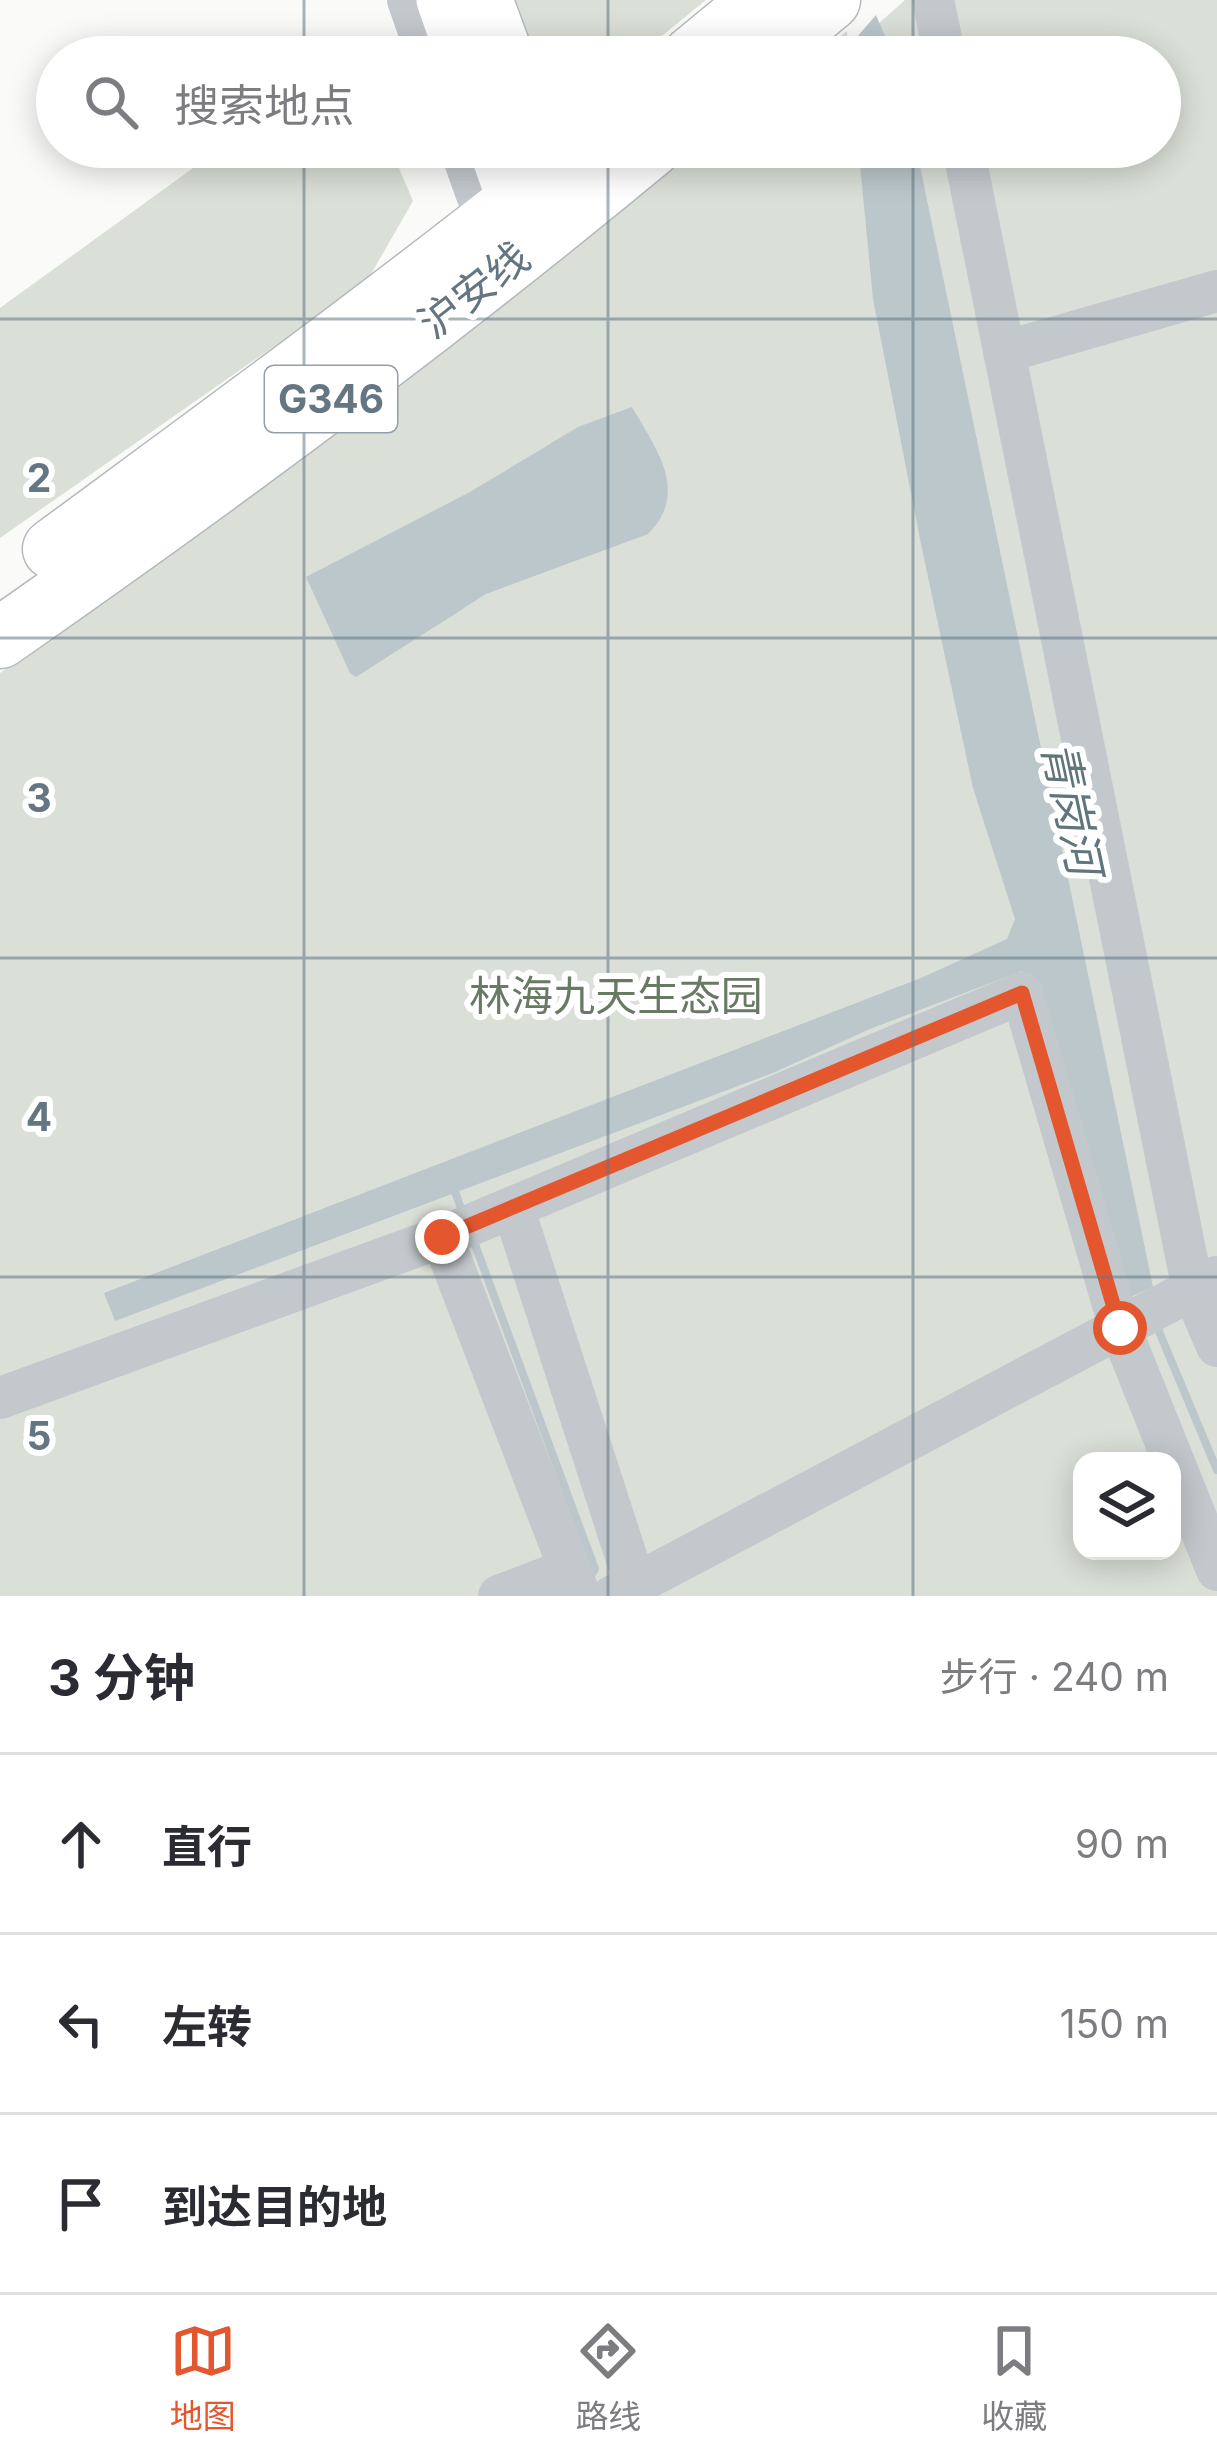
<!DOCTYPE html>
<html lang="zh">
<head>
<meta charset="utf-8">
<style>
  body { margin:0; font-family:Inter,"Noto Sans SC",sans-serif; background:#f2f2f3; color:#2b2b33 }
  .controls { position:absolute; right:36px; bottom:36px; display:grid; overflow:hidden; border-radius:24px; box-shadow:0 6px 30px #0003 }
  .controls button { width:108px; height:108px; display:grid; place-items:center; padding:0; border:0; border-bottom:3px solid #e1e1e2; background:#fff; color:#2b2b33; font:60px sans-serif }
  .stop { position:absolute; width:36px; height:36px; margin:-27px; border:9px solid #e4572e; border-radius:50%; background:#fff }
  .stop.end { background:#e4572e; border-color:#fff; box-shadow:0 3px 12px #0008 }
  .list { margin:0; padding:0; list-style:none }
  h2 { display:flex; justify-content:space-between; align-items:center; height:156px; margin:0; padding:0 48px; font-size:51px }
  h2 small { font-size:39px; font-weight:400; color:#7c7c81 }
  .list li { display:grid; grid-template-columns:78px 1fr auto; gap:36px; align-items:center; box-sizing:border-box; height:180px; padding:0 48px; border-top:3px solid #e1e1e2 }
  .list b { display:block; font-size:45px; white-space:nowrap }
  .list em { font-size:39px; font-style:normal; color:#7c7c81 }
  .icon { flex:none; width:66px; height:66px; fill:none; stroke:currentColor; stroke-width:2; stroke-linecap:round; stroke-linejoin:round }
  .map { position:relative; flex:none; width:1217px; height:1596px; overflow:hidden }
  .search { position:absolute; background:#fff; box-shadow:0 6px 30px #0003; left:36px; right:36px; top:36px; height:132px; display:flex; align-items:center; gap:30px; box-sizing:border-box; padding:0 42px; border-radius:66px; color:#7c7c81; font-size:45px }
  .sheet { height:696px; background:#fff }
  nav { display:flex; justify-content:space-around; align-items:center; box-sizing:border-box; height:168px; border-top:3px solid #e1e1e2; background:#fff; font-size:33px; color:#7c7c81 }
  nav a { display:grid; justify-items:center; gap:6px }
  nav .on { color:#e4572e }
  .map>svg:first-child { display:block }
</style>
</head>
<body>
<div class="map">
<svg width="1217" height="1596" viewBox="0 0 1217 1596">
  <rect width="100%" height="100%" fill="#fafaf8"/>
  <path fill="#dadfd7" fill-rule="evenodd" d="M 498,0 L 706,0 L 636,57 L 521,57 Z
    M 905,0 L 1217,0 L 1217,1596 L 0,1596 L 0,673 L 435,359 L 701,147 L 1160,147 L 1160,57 L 814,57 L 847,31 L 848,51 ZM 1082,1461 L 1172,1461 L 1172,1551 L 1082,1551 Z
    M 222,147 L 390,147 L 413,201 L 367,281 L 0,538 L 0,308 Z"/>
  <path fill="#bbc7cb" d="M 876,15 L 894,57 L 863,57 L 857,37 Z
    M 861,147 L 916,147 L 1153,1287 L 1126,1299 L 1049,1030 L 1022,971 L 870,1029 L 775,1072 L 115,1321 L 104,1293 L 921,978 L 1007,939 L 1015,919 L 973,788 L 921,544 L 873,299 L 859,154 Z
    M 632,407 C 656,449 690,492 648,534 L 486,594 L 356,677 L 350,673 L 306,577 L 470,492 L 578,427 Z"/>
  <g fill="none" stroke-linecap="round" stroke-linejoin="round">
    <path stroke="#bbc7cb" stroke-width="8" d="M 452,1183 L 463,1214
      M 473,1239 L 595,1569 L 589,1579
      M 1155,1322 L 1217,1470"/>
    <g stroke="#b5babe" stroke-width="54">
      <path id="major" d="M 442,0 L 462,57
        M 487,0 L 508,57
        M 494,147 L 526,237"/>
    </g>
    <g stroke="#b4b9bd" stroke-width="63">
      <path id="highway" d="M 692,57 L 761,0
        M 761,57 L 830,0
        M 53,549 C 232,417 411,287 584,147
        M 0,638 C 223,483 442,320 651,147"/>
    </g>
    <path stroke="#c3c8cc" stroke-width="42" d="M 408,0 L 428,57
      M 933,0 L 945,57
      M 460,147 L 477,195
      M 963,147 L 1193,1290 L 1217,1346
      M 1004,352 L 1217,291
      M 513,1207 L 635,1584
      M 442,1237 L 1022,993 L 1120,1328 L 1217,1570
      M 0,1398 L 442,1237 L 580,1596
      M 499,1596 L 570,1569
      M 613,1596 L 1216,1277"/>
    <use href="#major" stroke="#fff" stroke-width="51"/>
    <use href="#highway" stroke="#fff" stroke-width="60"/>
  </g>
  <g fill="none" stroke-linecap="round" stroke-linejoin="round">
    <path stroke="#e4572e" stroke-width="15" d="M 442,1237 L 1022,993 L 1120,1328"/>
  </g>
  <path fill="none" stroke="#657683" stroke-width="3" stroke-opacity="0.55" d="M 304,0 L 304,57M 608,0 L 608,57M 913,0 L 913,57M 304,147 L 304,1596M 608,147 L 608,1596M 913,147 L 913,1596M 0,319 L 1217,319M 0,638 L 1217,638M 0,958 L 1217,958M 0,1277 L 1217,1277"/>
  <g text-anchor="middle" stroke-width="12" stroke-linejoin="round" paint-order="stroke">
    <rect fill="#fff" stroke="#939fa8" stroke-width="3" x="265" y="366" width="132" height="66" rx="9"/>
    <g font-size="39" font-weight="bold" fill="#657683">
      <text x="331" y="413">G346</text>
    </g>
    <g font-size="42" fill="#657683" stroke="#fff">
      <text transform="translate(474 290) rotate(-38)" y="15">沪安线</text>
    </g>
    <g font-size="42" fill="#687a64" stroke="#fff">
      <text x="616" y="1011">林海九天生态园</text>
    </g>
    <g font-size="45" font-style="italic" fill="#60757c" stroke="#fff">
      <text transform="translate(1072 808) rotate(78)" y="16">青岗河</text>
    </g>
  </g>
  <g font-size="39" text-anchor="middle" font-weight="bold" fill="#657683" stroke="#fff" stroke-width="12" stroke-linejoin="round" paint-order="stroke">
    <text x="39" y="492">2</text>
    <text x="39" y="812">3</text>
    <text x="39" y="1131">4</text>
    <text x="39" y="1450">5</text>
  </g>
</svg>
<div class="controls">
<button><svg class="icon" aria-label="layers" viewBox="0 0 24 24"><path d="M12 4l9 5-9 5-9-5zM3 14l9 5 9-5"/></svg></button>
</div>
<div class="stop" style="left:1120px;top:1328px"></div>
<div class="stop end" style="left:442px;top:1237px"></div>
<div class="search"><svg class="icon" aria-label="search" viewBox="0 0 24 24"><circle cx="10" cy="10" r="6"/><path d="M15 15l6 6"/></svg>搜索地点</div>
</div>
<section class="sheet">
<h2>3 分钟<small>步行 · 240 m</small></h2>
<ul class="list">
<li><svg class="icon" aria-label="ahead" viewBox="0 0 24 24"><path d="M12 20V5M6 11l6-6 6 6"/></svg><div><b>直行</b></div><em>90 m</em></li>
<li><svg class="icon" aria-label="left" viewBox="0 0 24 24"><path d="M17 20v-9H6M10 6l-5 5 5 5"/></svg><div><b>左转</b></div><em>150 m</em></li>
<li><svg class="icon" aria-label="arrive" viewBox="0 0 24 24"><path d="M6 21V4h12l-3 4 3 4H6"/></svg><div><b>到达目的地</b></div></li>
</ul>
</section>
<nav>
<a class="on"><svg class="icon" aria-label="map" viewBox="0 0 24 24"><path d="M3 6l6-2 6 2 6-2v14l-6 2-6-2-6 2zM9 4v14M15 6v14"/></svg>地图</a>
<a><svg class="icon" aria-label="directions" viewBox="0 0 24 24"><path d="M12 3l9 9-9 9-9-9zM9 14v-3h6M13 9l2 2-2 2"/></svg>路线</a>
<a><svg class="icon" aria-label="saved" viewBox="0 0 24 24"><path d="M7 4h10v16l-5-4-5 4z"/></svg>收藏</a>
</nav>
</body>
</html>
